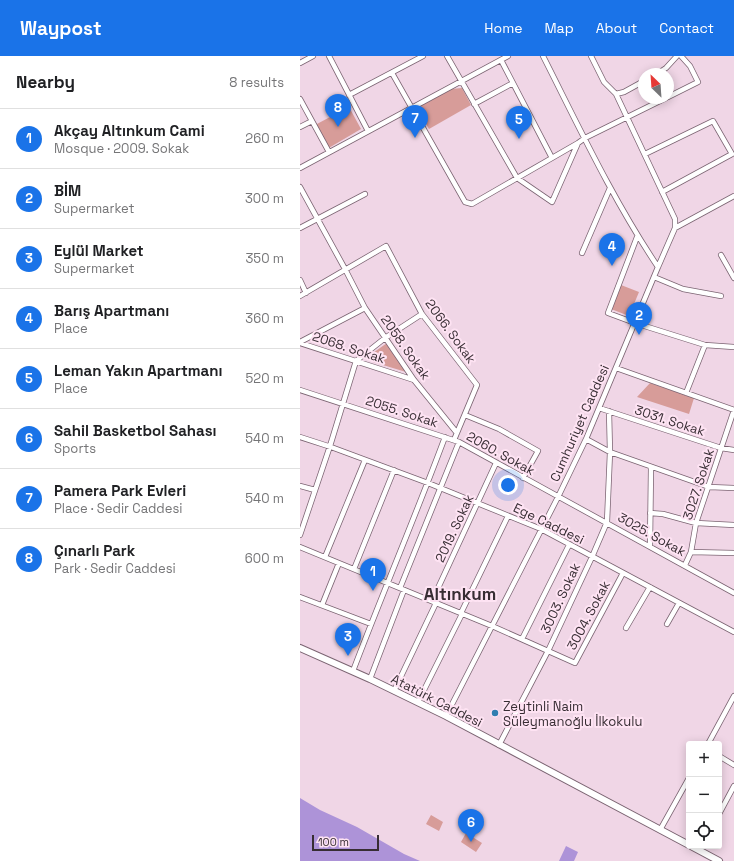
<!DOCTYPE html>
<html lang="en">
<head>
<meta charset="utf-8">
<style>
  body { margin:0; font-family:"Space Grotesk",sans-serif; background:#f2f2f2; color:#202124 }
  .controls { position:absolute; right:12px; bottom:12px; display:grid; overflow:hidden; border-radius:4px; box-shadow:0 2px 10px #0003 }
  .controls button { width:36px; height:36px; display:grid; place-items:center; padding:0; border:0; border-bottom:1px solid #e0e0e0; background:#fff; color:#202124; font:20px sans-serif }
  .compass { position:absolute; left:338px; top:12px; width:36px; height:36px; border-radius:50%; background:#fff; box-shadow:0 2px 10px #0003; rotate:335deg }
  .scale { position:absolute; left:12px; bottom:10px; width:67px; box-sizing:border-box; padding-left:4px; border:2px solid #372d33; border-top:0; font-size:11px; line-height:14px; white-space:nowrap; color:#372d33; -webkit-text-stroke:3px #fee3f3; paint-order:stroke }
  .you { position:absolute; left:208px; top:429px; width:14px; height:14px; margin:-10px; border:3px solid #fff; border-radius:50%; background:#1a73e8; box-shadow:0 0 0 6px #1a73e833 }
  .badge { display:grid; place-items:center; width:26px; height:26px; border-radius:50%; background:#1a73e8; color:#fff; font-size:13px; font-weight:700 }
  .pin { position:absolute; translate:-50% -33px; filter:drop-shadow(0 1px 2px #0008) }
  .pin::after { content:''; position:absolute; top:21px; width:14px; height:12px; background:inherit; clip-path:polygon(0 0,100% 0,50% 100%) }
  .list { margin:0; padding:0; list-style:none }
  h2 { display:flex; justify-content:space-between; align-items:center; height:52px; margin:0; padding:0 16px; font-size:17px }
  h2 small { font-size:13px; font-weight:400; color:#757577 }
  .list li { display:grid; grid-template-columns:26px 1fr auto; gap:12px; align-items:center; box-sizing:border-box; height:60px; padding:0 16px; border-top:1px solid #e0e0e0 }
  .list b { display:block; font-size:15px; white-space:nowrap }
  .list p { margin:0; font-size:13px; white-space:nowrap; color:#757577 }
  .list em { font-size:13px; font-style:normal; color:#757577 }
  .icon { flex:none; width:22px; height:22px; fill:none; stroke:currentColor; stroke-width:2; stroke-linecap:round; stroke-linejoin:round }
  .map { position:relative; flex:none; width:434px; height:805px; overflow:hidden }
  header { display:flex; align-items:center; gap:24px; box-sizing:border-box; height:56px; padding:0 20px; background:#1a73e8; color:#fff }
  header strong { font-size:19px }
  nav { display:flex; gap:22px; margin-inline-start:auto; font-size:14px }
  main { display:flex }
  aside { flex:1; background:#fff }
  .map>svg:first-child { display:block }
</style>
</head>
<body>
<header>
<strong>Waypost</strong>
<nav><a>Home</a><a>Map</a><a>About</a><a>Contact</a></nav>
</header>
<main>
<aside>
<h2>Nearby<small>8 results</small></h2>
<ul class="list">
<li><span class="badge">1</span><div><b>Akçay Altınkum Cami</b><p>Mosque · 2009. Sokak</p></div><em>260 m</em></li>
<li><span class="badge">2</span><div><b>BİM</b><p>Supermarket</p></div><em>300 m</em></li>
<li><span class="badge">3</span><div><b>Eylül Market</b><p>Supermarket</p></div><em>350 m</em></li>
<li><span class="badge">4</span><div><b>Barış Apartmanı</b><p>Place</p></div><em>360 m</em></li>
<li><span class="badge">5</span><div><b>Leman Yakın Apartmanı</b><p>Place</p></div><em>520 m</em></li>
<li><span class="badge">6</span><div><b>Sahil Basketbol Sahası</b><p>Sports</p></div><em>540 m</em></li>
<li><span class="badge">7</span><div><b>Pamera Park Evleri</b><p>Place · Sedir Caddesi</p></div><em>540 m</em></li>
<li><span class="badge">8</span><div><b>Çınarlı Park</b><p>Park · Sedir Caddesi</p></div><em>600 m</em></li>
</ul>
</aside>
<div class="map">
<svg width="434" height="805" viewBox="0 0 434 805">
  <rect width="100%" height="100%" fill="#f0d6e6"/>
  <path fill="#d79c99" d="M 162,32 L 171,49 L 129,73 L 116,51 L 151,33 Z
    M 49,51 L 61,73 L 27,93 L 15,69 Z
    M 321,229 L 339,236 L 329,260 L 311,253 Z
    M 87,287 L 106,316 L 73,306 L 70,299 Z
    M 350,327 L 394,342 L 389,358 L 337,341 Z
    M 131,759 L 143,766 L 139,775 L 126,768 Z
    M 166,777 L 182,787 L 176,796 L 161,786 Z"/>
  <path fill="#ad93d8" d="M 0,742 L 20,754 L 57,771 L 104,798 L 120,805 L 0,805 Z
    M 266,790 L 278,796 L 274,805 L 259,805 Z"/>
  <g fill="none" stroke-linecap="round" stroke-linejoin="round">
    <g stroke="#7b6472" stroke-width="6">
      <path id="street" d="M 29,0 L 68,75
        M 147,0 L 217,122 L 252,146 L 278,87
        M 291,0 L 304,26 L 316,38 L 375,163 L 375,172 L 358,211
        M 201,4 L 252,102
        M 0,7 L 13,0
        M 92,17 L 165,146 L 172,148 L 278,87 L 285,82 L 366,42
        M 357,18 L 366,12 L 377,0
        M 316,38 L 324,36 L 344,25
        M 49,39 L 123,0
        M 368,41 L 398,26 L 390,10 L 381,0
        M 0,43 L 29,96
        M 174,48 L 213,27
        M 0,71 L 12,65
        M 345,98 L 413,65 L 432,98 L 362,136
        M 0,112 L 208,0
        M 0,131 L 45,213 L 65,252 L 114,324 L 157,377
        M 0,172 L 65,138
        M 375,172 L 434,140
        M 337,181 L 308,257 L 335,267 L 405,289 L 434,291
        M 282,197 L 310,132
        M 421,199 L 434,222
        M 354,221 L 383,233 L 421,240
        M 0,224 L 6,237
        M 0,240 L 86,190 L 122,258 L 177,329 L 154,384
        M 0,286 L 65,252
        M 0,287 L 114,324
        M 316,312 L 434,354
        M 0,334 L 159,386 L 434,537
        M 386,337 L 405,289
        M 299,352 L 421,392 L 434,394
        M 165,359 L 199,373 L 238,395 L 223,422
        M 0,381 L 31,391 L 128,427 L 241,473 L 434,576
        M 286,383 L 310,396 L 409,431 L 434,432
        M 0,430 L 15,434
        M 350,457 L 363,458 L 396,467 L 434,469
        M 0,479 L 30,390 L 56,305 L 85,282 L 122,258
        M 350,490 L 351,411
        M 0,491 L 192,570 L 275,607 L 323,517
        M 391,496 L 434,497
        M 25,501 L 65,404
        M 385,509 L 391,496 L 396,467 L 434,354
        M 54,513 L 94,414
        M 100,532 L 159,386
        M 0,541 L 71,568
        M 132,545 L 196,407
        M 22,549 L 39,507
        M 161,557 L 208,460
        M 367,568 L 379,547
        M 326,572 L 350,531
        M 222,583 L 269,489
        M 53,615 C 83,536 116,459 145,381
        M 70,623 L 104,534
        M 94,635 L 136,547
        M 118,646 L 162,558
        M 146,660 L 258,441 L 286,383 L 358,211 C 313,144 279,71 243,0
        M 408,688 L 434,640
        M 199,689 L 248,595 L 292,501 L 307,466 L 310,396 L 309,355
        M 419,700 L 434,709
        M 419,758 L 434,730
        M 360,774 L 389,722"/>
    </g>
    <g stroke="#7b6472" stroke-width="8">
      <path id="secondary" d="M 0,592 L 70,623 L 146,660 L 389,789
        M 391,790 L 419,805"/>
    </g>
    <use href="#street" stroke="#fff" stroke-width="4.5"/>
    <use href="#secondary" stroke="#fff" stroke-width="6"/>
  </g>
  <circle fill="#307eb0" stroke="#fee3f3" stroke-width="1.5" cx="195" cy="657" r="4"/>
  <g text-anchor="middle" stroke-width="4" stroke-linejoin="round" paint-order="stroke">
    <g font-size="13" fill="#372d33" stroke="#fee3f3">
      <text transform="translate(151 275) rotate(54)" y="5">2066. Sokak</text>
      <text transform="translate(49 291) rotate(18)" y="5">2068. Sokak</text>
      <text transform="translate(106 291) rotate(55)" y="5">2058. Sokak</text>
      <text transform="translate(102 355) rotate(18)" y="5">2055. Sokak</text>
      <text transform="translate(370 364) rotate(18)" y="5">3031. Sokak</text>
      <text transform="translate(279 367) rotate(-66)" y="5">Cumhuriyet Caddesi</text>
      <text transform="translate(201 397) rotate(29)" y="5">2060. Sokak</text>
      <text transform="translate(398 428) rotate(-72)" y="5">3027. Sokak</text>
      <text transform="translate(249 467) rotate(26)" y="5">Ege Caddesi</text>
      <text transform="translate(154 472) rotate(-65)" y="5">2019. Sokak</text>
      <text transform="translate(352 478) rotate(29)" y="5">3025. Sokak</text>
      <text transform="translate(260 542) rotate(-65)" y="5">3003. Sokak</text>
      <text transform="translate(288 559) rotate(-62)" y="5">3004. Sokak</text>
      <text transform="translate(137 644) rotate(27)" y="5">Atatürk Caddesi</text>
    </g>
    <g font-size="13" fill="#372d33" stroke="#fee3f3" text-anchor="start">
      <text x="203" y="655">Zeytinli Naim<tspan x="203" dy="15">Süleymanoğlu İlkokulu</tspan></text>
    </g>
    <g font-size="17" font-weight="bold" fill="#372d33" stroke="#fee3f3">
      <text x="160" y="544">Altınkum</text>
    </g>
  </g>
</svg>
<div class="controls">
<button>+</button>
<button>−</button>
<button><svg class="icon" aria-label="locate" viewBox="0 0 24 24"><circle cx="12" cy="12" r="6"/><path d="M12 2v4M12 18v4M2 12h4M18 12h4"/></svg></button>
</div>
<svg class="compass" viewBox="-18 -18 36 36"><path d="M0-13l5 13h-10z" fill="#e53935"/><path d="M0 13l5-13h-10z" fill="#757577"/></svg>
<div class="scale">100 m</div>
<div class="you"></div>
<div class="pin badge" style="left:73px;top:535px">1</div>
<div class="pin badge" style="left:339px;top:279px">2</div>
<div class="pin badge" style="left:48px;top:600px">3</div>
<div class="pin badge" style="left:312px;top:210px">4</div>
<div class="pin badge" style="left:219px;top:83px">5</div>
<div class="pin badge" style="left:171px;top:786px">6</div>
<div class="pin badge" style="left:115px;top:82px">7</div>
<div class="pin badge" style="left:38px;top:71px">8</div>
</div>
</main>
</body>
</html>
